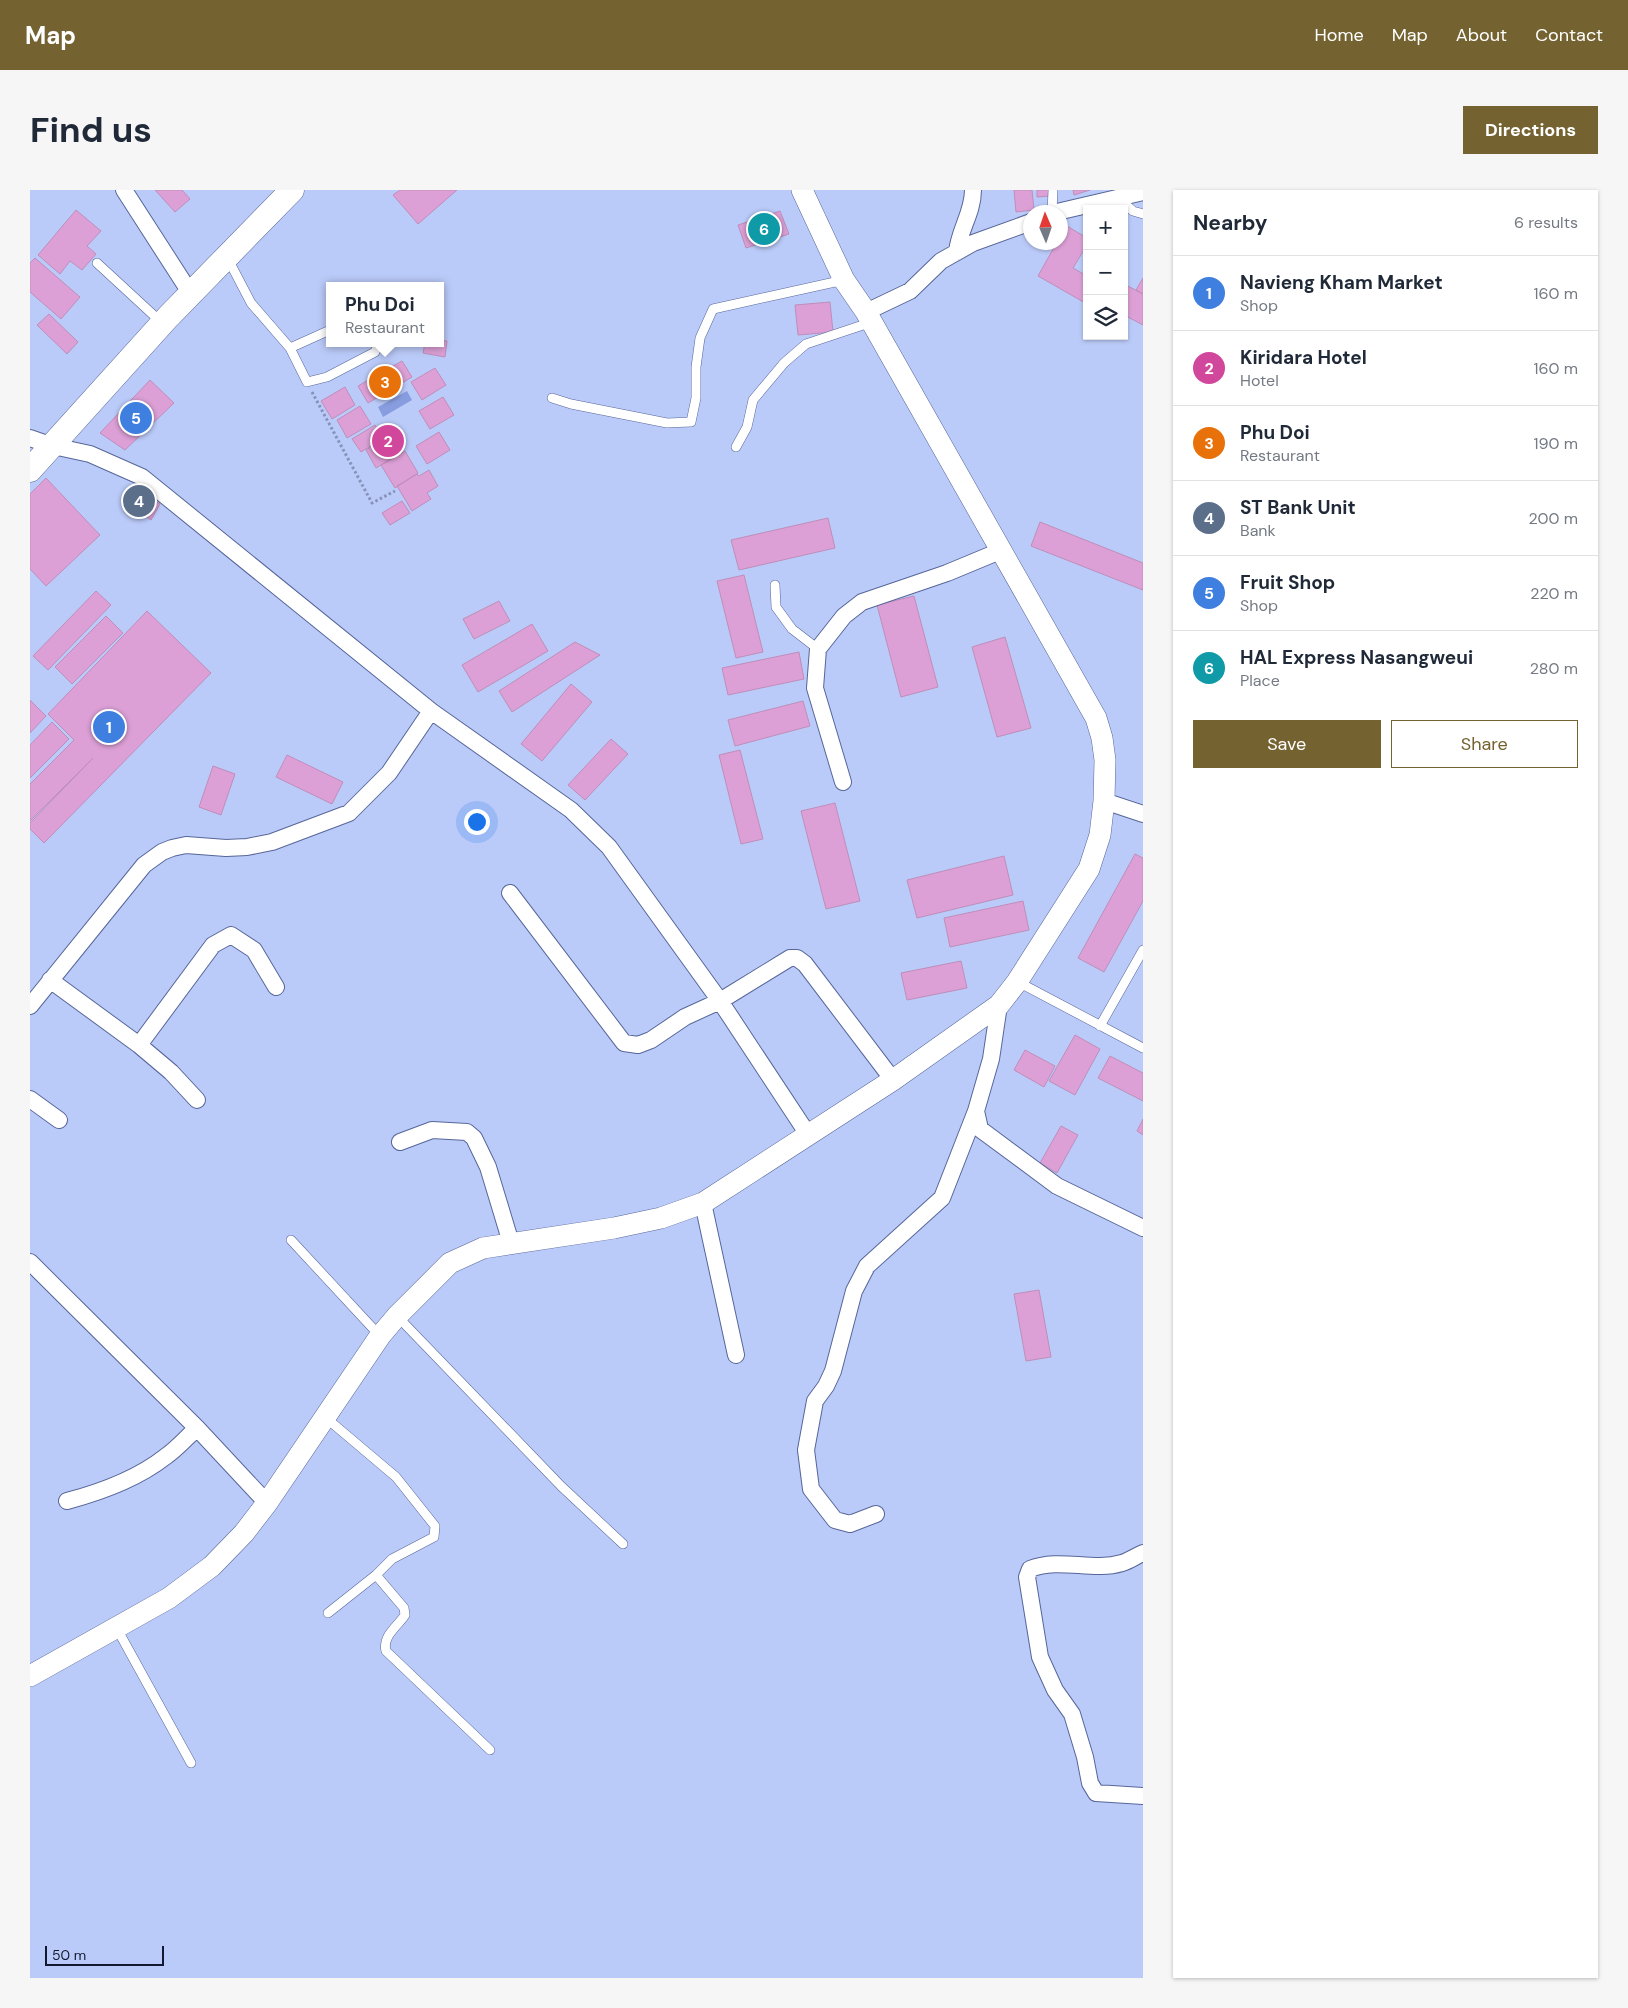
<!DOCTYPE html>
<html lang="en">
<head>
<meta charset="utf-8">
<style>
  body { margin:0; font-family:"DM Sans",sans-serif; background:#f6f6f7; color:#1f2937 }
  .controls { position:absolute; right:15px; top:15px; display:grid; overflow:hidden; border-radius:0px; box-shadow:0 1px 4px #0004 }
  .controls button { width:45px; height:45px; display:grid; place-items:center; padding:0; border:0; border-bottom:1px solid #e0e1e3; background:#fff; color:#1f2937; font:25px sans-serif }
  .compass { position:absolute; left:993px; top:15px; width:45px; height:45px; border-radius:50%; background:#fff; box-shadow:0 1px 4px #0004; rotate:358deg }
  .scale { position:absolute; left:15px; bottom:12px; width:119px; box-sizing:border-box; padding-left:5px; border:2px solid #131a2f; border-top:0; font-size:14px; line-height:18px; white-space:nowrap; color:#131a2f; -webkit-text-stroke:4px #bbcbf9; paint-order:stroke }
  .you { position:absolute; left:446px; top:631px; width:18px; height:18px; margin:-12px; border:4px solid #fff; border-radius:50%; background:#1a73e8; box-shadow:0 0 0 8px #1a73e833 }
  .badge { display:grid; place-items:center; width:32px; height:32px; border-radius:50%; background:#746230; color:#fff; font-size:16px; font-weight:700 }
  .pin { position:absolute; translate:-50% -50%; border:2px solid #fff; box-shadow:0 1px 5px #0006 }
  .popup { position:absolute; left:296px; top:92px; width:118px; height:65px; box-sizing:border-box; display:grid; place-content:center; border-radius:0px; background:#fff; filter:drop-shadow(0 1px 4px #0005); font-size:16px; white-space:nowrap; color:#747a83 }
  .popup b { font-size:19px; color:#1f2937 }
  .popup::after { content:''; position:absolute; left:50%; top:100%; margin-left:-10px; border:10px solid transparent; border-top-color:#fff }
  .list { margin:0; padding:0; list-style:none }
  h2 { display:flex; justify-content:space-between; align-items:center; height:65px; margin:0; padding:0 20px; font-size:21px }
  h2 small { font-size:16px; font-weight:400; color:#747a83 }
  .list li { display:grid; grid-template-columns:32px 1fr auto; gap:15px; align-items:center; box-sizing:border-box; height:75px; padding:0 20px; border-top:1px solid #e0e1e3 }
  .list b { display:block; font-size:19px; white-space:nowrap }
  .list p { margin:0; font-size:16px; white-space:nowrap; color:#747a83 }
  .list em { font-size:16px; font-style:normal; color:#747a83 }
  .actions { display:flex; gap:10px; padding:15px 20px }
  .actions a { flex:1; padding:11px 0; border:1px solid #746230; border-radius:0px; text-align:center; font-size:18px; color:#746230 }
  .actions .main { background:#746230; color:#fff }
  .icon { flex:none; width:28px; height:28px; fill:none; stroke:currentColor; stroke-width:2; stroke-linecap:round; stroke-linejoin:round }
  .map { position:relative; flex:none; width:1113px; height:1788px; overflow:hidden; border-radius:0px }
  header { display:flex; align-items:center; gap:30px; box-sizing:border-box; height:70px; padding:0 25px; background:#746230; color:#fff }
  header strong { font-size:24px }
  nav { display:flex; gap:28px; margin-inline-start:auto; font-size:18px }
  .intro { display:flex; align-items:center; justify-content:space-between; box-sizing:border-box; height:120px; padding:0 30px }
  h1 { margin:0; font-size:35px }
  .button { padding:12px 22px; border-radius:0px; background:#746230; color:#fff; font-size:18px; font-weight:700 }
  main { display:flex; gap:30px; padding:0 30px }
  aside { flex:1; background:#fff; border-radius:0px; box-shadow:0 1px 4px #0004 }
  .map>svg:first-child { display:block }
</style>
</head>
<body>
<header>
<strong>Map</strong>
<nav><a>Home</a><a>Map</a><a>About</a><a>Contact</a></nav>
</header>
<div class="intro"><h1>Find us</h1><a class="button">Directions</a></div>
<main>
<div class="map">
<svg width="1113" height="1788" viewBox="0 0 1113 1788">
  <rect width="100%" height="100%" fill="#bbcbf9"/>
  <path fill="#879ddf" d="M 377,201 L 382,210 L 353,227 L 348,217 Z"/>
  <path fill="#dca0d6" stroke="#be8eba" d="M 125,0 L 152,0 L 160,9 L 145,22 Z
    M 370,0 L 427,0 L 388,34 L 363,5 Z
    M 984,0 L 1002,0 L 1004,20 L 986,22 Z
    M 1007,0 L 1020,0 L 1021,6 L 1007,7 Z
    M 1043,0 L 1060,0 L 1044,5 Z
    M 46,20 L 71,41 L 57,56 L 66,64 L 52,80 L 40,71 L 30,84 L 8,65 Z
    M 750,21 L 759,44 L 716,58 L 708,35 Z
    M 1037,36 L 1057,48 L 1057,55 L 1043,78 L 1057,86 L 1057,114 L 1008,86 L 1027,52 L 1030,52 L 1030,47 Z
    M 5,68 L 50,107 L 31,129 L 0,102 L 0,73 Z
    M 1113,88 L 1113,104 L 1106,100 Z
    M 1094,94 L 1113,104 L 1113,135 L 1094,125 Z
    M 800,112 L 803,142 L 768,145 L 765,115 Z
    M 19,124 L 48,152 L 37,164 L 7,135 Z
    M 410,150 L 417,151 L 415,167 L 393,163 L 395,153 L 410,153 Z
    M 372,171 L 382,187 L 338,213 L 328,196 Z
    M 405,178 L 416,195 L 392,210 L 381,192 Z
    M 120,190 L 144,213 L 95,260 L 70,243 Z
    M 315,197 L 325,215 L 302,229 L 291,211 Z
    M 413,207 L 424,225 L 400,239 L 389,221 Z
    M 330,216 L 341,234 L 317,248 L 307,230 Z
    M 345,235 L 353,248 L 331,262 L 322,249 Z
    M 409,242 L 420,260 L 397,274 L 386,256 Z
    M 359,246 L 370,264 L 346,278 L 336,260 Z
    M 375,261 L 388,283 L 365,298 L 351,275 Z
    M 399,280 L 408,296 L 397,303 L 401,309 L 382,321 L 367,296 L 387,284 L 389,286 Z
    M 16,288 L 70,345 L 16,396 L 0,379 L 0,304 Z
    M 104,298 L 130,314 L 121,330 L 93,311 Z
    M 372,311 L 380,323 L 360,335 L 352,323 Z
    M 798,328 L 805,358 L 709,380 L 701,350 Z
    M 1010,332 L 1113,373 L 1113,400 L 1001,356 Z
    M 714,385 L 733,462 L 706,468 L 687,391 Z
    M 66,401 L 81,415 L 18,480 L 3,466 Z
    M 884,406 L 908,497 L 871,507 L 847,415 Z
    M 469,411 L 480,431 L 444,449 L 433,429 Z
    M 117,421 L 181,483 L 14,653 L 0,639 L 0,633 L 63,568 L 0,631 L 0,594 L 44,550 L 18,524 Z
    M 76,426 L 93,443 L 42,494 L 25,477 Z
    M 502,434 L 518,461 L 448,502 L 432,475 Z
    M 975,447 L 1001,538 L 967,547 L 942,457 Z
    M 545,452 L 570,465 L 482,522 L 469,501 Z
    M 769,462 L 774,489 L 698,505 L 692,478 Z
    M 541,494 L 562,512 L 512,571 L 491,554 Z
    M 0,510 L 16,526 L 0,543 Z
    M 773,511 L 780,536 L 705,556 L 698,530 Z
    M 22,532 L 39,549 L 0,588 L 0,555 Z
    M 581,549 L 598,564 L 555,610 L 538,595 Z
    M 710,560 L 733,649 L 711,654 L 689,565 Z
    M 257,565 L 313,592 L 302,614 L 246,587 Z
    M 183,576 L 205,584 L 191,625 L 169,617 Z
    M 805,613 L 830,711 L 796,719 L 771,621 Z
    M 1105,664 L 1113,668 L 1113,711 L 1074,782 L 1048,768 Z
    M 974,666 L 983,705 L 887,728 L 877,690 Z
    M 993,711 L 999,740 L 920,757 L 914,728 Z
    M 931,771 L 937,798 L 877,810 L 871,783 Z
    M 1045,845 L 1070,859 L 1045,905 L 1019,891 Z
    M 995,860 L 1025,876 L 1014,897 L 984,880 Z
    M 1080,866 L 1113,883 L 1113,911 L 1068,888 Z
    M 1113,929 L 1113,945 L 1107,941 Z
    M 1031,936 L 1048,945 L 1027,983 L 1010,973 Z
    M 1009,1100 L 1021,1167 L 996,1171 L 984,1104 Z"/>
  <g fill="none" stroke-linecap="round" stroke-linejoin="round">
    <g stroke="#566699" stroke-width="10">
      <path id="service" d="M 1089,9 L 1103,21 L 1113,24
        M 1022,22 L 1023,0
        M 198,69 L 221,113 L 260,158 L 277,192 L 297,187 L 345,162 L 349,153
        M 67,73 L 131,132
        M 260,158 L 300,140
        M 522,208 L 541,214 L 637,233 L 661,232 L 666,208 L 666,177 L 670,148 L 683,119 L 814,90
        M 706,257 L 717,237 L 723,210 L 754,173 L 776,154 L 842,132
        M 745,395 L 746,417 L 762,439 L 788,459
        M 988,792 L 1113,858
        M 1070,836 L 1113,760
        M 261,1050 L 350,1146
        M 367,1126 L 531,1296 L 593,1354
        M 295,1227 L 366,1287 L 405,1336 L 404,1347 L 362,1369 L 346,1385 L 298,1423
        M 346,1385 L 374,1418 L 375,1425 C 367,1437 352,1446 356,1461 L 460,1560
        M 86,1437 L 161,1573"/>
    </g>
    <g stroke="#566699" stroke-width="18">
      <path id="minor" d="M 94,0 L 161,104
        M 1027,22 L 1113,2
        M 927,62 C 929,40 943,23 943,0
        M 836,122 L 880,101 L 911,71 L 943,53 L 1001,32
        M 0,248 L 23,256 L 60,264 L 112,287 L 401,521 L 541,620 L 579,657 L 690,811 L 779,946
        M 813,592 L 785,498 L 788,459 L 814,426 L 832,412 L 917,383 L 970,361
        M 1074,611 L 1113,624
        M 480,703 L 594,853 L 608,855 L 621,850 L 655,827 L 690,811 L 760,768 L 767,768 L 775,774 L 863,890
        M 20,790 L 109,855 L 141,882 L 167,910
        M 969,815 L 961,869 L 946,921 L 950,939 L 1027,996 L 1113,1038
        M 0,816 L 114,675 L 132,662 L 142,658 L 156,655 L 196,658 L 217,657 L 242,652 L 319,623 L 359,583 L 401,521
        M 109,855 L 183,755 L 201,745 L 224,760 L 246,797
        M 0,909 L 29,930
        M 370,952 L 402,940 L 437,942 L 444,948 L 458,977 L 481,1053
        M 673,1013 L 706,1165
        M 0,1072 L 167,1238 L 237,1313
        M 37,1311 C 71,1302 107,1289 135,1267 C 147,1259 156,1248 167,1238
        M 846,1324 L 820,1334 L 805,1330 L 781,1299 L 776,1260 L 785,1211 L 796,1196 L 803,1181 L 824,1101 L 837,1076 L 912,1008 L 946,921
        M 1113,1363 C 1106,1366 1099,1371 1092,1373 C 1062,1382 1030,1367 1000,1379 L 997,1387 L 1010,1467 L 1025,1500 L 1042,1524 L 1055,1567 L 1060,1593 L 1066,1603 L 1113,1606"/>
    </g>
    <g stroke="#566699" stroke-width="22">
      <path id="tertiary" d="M 0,1486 L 139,1408 L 182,1376 L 214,1343 L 237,1313 L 350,1146 L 367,1126 L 420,1073 L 453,1058 L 584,1038 L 631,1028 L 673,1013 L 863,890 L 969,815 L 987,792 L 1059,679 L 1070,645 L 1074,611 L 1075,570 L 1072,548 L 1066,528 L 836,122 L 814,90 L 772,0"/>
    </g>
    <g stroke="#566699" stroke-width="25">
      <path id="secondary" d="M 0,280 L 138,127 L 262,0"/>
    </g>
    <path stroke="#8693b9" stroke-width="3" stroke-dasharray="2.5 2.5" stroke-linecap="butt" d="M 282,202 L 342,313 L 365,301"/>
    <use href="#service" stroke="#fff" stroke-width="9"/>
    <use href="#minor" stroke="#fff" stroke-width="16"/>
    <use href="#tertiary" stroke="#fff" stroke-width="21"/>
    <use href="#secondary" stroke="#fff" stroke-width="24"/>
  </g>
</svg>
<div class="controls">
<button>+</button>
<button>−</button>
<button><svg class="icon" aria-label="layers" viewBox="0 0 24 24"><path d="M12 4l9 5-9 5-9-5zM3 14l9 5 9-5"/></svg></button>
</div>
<svg class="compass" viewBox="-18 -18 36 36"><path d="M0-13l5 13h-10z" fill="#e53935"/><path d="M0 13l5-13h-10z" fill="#747a83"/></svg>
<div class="scale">50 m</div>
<div class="you"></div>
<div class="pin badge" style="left:79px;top:537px;background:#3f7fe0">1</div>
<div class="pin badge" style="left:358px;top:251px;background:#d1479c">2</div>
<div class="pin badge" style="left:355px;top:192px;background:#e8710a">3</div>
<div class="popup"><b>Phu Doi</b>Restaurant</div>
<div class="pin badge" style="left:109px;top:311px;background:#5c6f8a">4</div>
<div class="pin badge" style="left:106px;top:228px;background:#3f7fe0">5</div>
<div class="pin badge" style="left:734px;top:39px;background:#0f9aa8">6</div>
</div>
<aside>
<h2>Nearby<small>6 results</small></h2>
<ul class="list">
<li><span class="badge" style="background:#3f7fe0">1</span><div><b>Navieng Kham Market</b><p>Shop</p></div><em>160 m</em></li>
<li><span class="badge" style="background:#d1479c">2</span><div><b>Kiridara Hotel</b><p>Hotel</p></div><em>160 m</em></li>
<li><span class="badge" style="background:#e8710a">3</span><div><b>Phu Doi</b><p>Restaurant</p></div><em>190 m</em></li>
<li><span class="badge" style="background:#5c6f8a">4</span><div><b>ST Bank Unit</b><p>Bank</p></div><em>200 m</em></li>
<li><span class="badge" style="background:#3f7fe0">5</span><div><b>Fruit Shop</b><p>Shop</p></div><em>220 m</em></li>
<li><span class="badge" style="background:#0f9aa8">6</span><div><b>HAL Express Nasangweui</b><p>Place</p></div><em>280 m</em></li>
</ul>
<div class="actions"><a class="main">Save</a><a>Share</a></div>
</aside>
</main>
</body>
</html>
